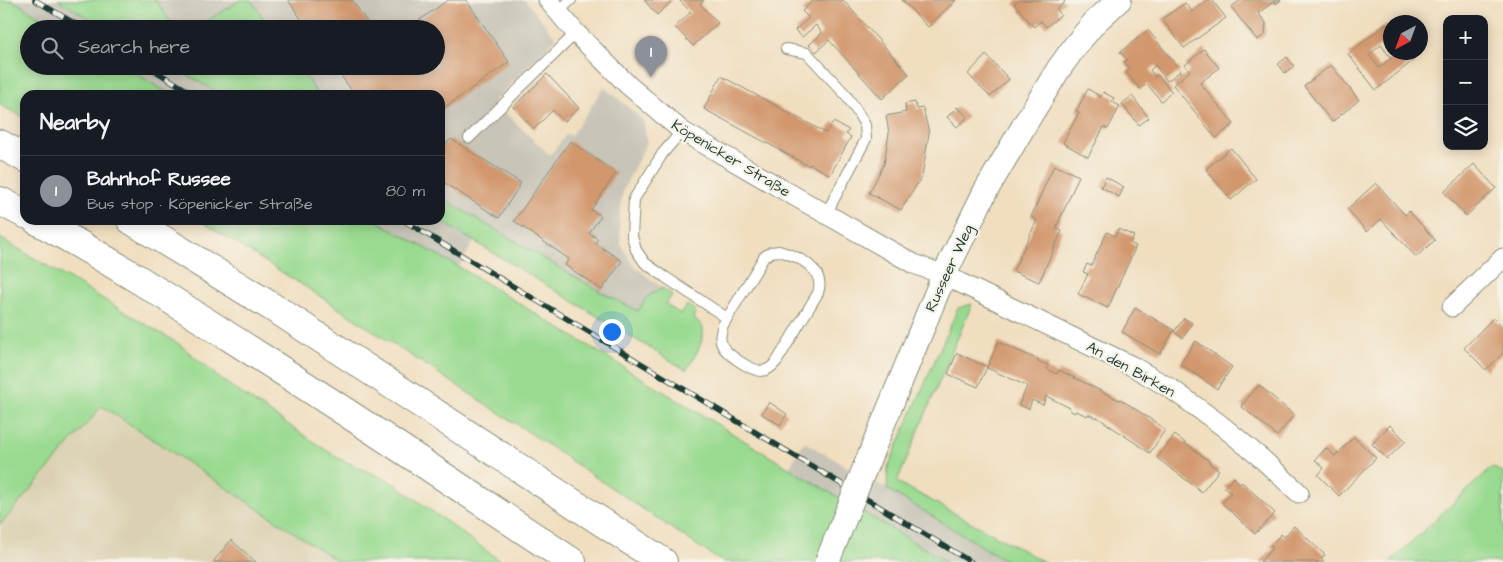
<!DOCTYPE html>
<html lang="en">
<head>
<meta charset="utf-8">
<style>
  body { margin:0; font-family:"Architects Daughter",sans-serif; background:#20242c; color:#f1f3f6 }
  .controls { position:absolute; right:15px; top:15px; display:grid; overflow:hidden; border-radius:10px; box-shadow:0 2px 12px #0003 }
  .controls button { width:45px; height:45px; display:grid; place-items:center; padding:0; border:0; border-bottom:1px solid #363941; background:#171b24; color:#f1f3f6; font:25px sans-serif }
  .compass { position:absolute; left:1383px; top:15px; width:45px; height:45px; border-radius:50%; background:#171b24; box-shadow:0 2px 12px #0003; rotate:221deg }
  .you { position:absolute; left:611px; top:331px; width:18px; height:18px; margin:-12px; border:4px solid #fff; border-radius:50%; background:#1a73e8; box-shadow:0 0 0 8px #1a73e833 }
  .badge { display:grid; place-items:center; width:32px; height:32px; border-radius:50%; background:#8c9099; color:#fff; font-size:16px; font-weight:700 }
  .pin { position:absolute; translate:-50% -41px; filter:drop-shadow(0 1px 2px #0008) }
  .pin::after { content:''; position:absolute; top:26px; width:18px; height:15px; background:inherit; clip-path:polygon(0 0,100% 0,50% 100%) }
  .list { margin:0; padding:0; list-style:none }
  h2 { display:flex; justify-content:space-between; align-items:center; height:65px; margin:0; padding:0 20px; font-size:21px }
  h2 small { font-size:16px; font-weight:400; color:#9ea1a6 }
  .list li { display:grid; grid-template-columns:32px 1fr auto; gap:15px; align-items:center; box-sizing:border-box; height:70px; padding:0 20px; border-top:1px solid #363941 }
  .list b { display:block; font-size:19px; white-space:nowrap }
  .list p { margin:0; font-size:16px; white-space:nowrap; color:#9ea1a6 }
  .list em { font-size:16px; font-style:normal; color:#9ea1a6 }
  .icon { flex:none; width:28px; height:28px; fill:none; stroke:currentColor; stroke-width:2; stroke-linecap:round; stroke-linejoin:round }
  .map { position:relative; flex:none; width:1503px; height:562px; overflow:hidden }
  .search { position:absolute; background:#171b24; box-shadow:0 2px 12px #0003; left:20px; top:20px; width:425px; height:55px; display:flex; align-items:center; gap:12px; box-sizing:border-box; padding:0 18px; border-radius:28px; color:#9ea1a6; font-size:19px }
  .panel { position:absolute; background:#171b24; box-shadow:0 2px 12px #0003; left:20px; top:90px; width:425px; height:135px; border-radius:15px }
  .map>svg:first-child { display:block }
</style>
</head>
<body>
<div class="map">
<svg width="1503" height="562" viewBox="0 0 1503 562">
  <rect width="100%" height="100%" fill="#f7f3e8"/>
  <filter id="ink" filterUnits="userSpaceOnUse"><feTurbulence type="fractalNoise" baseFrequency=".02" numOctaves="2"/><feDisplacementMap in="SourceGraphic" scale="10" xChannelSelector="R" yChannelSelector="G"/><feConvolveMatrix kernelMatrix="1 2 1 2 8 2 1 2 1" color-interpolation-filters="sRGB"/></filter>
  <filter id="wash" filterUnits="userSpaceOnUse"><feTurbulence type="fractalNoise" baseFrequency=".0096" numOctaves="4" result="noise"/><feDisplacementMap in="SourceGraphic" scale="20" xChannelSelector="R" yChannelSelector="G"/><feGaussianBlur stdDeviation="1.12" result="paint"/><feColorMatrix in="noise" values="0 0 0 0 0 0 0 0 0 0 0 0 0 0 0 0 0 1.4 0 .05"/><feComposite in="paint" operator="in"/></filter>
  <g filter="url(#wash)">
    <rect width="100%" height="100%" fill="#f0debf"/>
    <path fill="#dbd1b2" d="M 102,406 L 339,562 L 0,562 L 0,525 Z"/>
    <path fill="#c8c4b8" d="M 12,0 L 58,0 L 107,29 L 60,29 Z
      M 156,0 L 240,0 L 195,29 L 175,29 Z
      M 251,0 L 525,0 L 556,38 L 493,102 L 550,155 L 567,134 L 571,136 L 604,87 L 643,120 L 647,142 L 623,190 L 619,218 L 621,245 L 634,266 L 662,288 L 647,297 L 638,311 L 601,292 L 440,197 L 440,95 L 318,95 L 298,66 L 436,66 L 436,29 L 271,29 Z
      M 123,66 L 172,66 L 222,95 L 171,95 Z
      M 375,220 L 439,220 L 474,241 L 459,267 Z
      M 804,442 L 887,489 L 1008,562 L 947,562 L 789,468 Z"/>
    <path fill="#99da90" stroke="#5c8c62" d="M 0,0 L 12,0 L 60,29 L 29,29 L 29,66 L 123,66 L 171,95 L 25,95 L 25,118 L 0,105 Z
      M 58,0 L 156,0 L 175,29 L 107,29 Z
      M 240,0 L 251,0 L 271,29 L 195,29 Z
      M 172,66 L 298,66 L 318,95 L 222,95 Z
      M 440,197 L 601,292 L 638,311 L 647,297 L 662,288 L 672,295 L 666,304 L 680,314 L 687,305 L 696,311 L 693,318 C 697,321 703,325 703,330 C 705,341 692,362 686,370 L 439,220 L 440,220 Z
      M 199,220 L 375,220 L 459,267 L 789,468 L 947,562 L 722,562 L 518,425 L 304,286 Z
      M 0,238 L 179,344 L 223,381 L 338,458 L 393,483 L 502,562 L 339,562 L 102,406 L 0,525 Z
      M 972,304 L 897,482 L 1044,562 L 1008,562 L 887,489 L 888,467 L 958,308 Z
      M 1492,467 L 1503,472 L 1503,562 L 1390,562 Z"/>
    <g id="blocks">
      <path fill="#d2976d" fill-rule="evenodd" d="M 288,0 L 352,0 L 372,29 L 308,29 Z
        M 448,0 L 466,0 L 509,62 L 440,111 L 440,95 L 355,95 L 334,66 L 436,66 L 436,29 L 407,29 Z
        M 644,0 L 673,0 L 657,15 Z
        M 679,0 L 704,0 L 700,4 L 718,23 L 693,46 L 675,27 L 691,12 Z
        M 814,0 L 843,0 L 909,74 L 882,99 L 829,40 L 816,52 L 809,45 L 822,33 L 816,25 L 802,37 L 795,30 L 809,18 L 802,11 Z
        M 902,0 L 956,0 L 928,27 Z
        M 1018,0 L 1063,0 L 1065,2 L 1057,9 L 1061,15 L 1046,27 L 1041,21 L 1034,27 L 1014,4 Z
        M 1208,0 L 1212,0 L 1226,18 L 1184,48 L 1162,19 L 1185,3 L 1192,12 Z
        M 1241,0 L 1281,0 L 1276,4 L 1275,1 L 1258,13 L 1266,23 L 1265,35 L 1257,40 L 1231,7 Z
        M 1386,24 L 1390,30 L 1390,52 L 1408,52 L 1414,60 L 1376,90 L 1348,54 ZM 1381,45 L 1391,58 L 1379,68 L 1369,55 Z
        M 1148,30 L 1181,71 L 1167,81 L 1155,65 L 1150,70 L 1155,77 L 1158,75 L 1172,92 L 1161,101 L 1147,84 L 1140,89 L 1126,72 L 1130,69 L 1124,62 L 1127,60 L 1120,52 Z
        M 1204,49 L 1219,68 L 1200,83 L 1234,124 L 1216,138 L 1173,85 L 1190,71 L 1185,65 Z
        M 986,55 L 1009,79 L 990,97 L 968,74 Z
        M 1287,57 L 1294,66 L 1285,73 L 1278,64 Z
        M 1331,65 L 1359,100 L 1332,122 L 1304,86 Z
        M 547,74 L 579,108 L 564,122 L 553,110 L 534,129 L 513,107 Z
        M 721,76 L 826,133 L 833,122 L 849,130 L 846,134 L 851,137 L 830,175 L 810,164 L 809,166 L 704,109 Z
        M 1088,89 L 1101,97 L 1103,92 L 1114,98 L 1112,102 L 1120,106 L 1108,129 L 1104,127 L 1088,157 L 1063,143 L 1079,112 L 1076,111 Z
        M 1132,96 L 1149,118 L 1139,125 L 1122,104 Z
        M 915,102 L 917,109 L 923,108 L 929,133 L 922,176 L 901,210 L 869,193 L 884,164 L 889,133 L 886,116 L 906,112 L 905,104 Z
        M 957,107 L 968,117 L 957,127 L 947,117 Z
        M 451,139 L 521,183 L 499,218 L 440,180 L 440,149 Z
        M 570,141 L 616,173 L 591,210 L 601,216 L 589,233 L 598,239 L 595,243 L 622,261 L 602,290 L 565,265 L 569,259 L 514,221 Z
        M 1231,148 L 1256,179 L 1231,200 L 1206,169 Z
        M 1474,164 L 1496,188 L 1466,216 L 1444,192 Z
        M 1054,165 L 1079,176 L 1056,228 L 1062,231 L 1039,282 L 1013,271 L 1037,220 L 1031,217 Z
        M 1106,177 L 1124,187 L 1119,197 L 1101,187 Z
        M 1376,183 L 1405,215 L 1409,211 L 1435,240 L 1416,257 L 1381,219 L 1367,232 L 1347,209 Z
        M 1118,229 L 1134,236 L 1130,243 L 1136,246 L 1108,308 L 1078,294 L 1088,274 L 1083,272 L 1087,264 L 1091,266 L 1107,232 L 1115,236 Z
        M 1135,308 L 1174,330 L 1160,354 L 1122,332 Z
        M 1184,318 L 1192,323 L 1183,338 L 1174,332 Z
        M 1493,318 L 1503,328 L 1503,353 L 1486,370 L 1464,348 Z
        M 1196,341 L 1232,367 L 1217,389 L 1180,364 Z
        M 998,342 L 1039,360 L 1038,361 L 1048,365 L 1047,369 L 1057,374 L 1059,370 L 1119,400 L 1120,399 L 1158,424 L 1157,424 L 1165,430 L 1150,453 L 1097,417 L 1096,418 L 1088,414 L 1087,416 L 1076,411 L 1075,413 L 1069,410 L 1070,408 L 1046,396 L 1043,405 L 1032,400 L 1029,409 L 1019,405 L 1027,386 L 987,368 Z
        M 957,353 L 987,367 L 978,387 L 948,374 Z
        M 1259,385 L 1294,415 L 1277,436 L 1241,406 Z
        M 769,402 L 787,414 L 780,425 L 762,414 Z
        M 1390,425 L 1406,441 L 1387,459 L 1372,444 Z
        M 1175,435 L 1210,462 L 1209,463 L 1219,470 L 1202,492 L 1157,458 Z
        M 1354,437 L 1376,458 L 1339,496 L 1318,475 L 1324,468 L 1315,460 L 1326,448 L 1335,456 Z
        M 1234,477 L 1240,484 L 1242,482 L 1275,513 L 1255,534 L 1222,503 L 1231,493 L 1224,487 Z
        M 1294,526 L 1325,555 L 1321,559 L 1324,562 L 1260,562 L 1273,548 L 1270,546 L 1281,534 L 1284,537 Z
        M 231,540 L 256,562 L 213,562 Z"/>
    </g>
  </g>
  <g filter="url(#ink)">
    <use href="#blocks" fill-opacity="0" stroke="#888e7a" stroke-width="1"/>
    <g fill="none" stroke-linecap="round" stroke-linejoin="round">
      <g stroke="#888e7a" stroke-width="12">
        <path id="service" d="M 557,12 L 571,0
          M 786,49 L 807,53 L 846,95 L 858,113 L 865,125 L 866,139 L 826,214
          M 682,131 L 663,153 L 634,199 L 632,236 L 636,250 L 645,263 L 665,277 L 727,318
          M 469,138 L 576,33
          M 779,251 C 798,256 826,269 818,293 L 777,361 C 773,366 768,371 761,371 C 750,370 726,354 722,345 C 719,338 721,332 723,325 L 764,257 L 771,252 Z"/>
      </g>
      <g stroke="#888e7a" stroke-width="21">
        <path id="minor" d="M 548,0 L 576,33 L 628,85 L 682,131 L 782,189 L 914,264 L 944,275 L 1132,366 L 1173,390 L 1221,425 L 1261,458 L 1299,493
          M 1452,307 L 1503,258"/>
      </g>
      <g stroke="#888e7a" stroke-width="26">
        <path id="tertiary" d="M 864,470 L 944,275 L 985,192 L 1025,124 L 1058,70 L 1075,46 L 1095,22 L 1119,0"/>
      </g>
      <g stroke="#888e7a" stroke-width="30">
        <path id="motorway" d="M 0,144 L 25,158
          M 0,201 L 25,214
          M 36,220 C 112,261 184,308 256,354 C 362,422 467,492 572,562
          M 131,220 L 285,315 L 663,562"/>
      </g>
      <use href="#service" stroke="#fff" stroke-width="10"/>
      <use href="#minor" stroke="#fff" stroke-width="19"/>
      <use href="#tertiary" stroke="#fff" stroke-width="24"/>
      <use href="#motorway" stroke="#fff" stroke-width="28"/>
      <g stroke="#1f3d34" stroke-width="5.5">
        <path id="rail" d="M 35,0 L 84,29
          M 147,66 L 195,95
          M 403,220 L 971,562"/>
      </g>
      <use href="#rail" stroke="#f7f3e8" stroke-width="4" stroke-dasharray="11" stroke-linecap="butt"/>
      <g stroke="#888e7a" stroke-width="26" stroke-linecap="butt">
        <path id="tertiary-bridge" d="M 827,562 L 864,470"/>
      </g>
      <use href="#tertiary-bridge" stroke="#fff" stroke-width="24"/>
    </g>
  </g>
  <g text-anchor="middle" stroke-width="4.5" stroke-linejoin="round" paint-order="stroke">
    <g font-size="15" fill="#1f3d34" stroke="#f7f3e8">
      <text transform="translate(731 158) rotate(31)" y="5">Köpenicker Straße</text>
      <text transform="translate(949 268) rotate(-65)" y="5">Russeer Weg</text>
      <text transform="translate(1131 369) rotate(29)" y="5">An den Birken</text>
    </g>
  </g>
</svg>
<div class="controls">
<button>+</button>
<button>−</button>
<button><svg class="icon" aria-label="layers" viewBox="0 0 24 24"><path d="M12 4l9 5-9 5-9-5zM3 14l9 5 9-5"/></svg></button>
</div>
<svg class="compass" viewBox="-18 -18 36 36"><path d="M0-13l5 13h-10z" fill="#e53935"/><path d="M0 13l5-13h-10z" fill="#9ea1a6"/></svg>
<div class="you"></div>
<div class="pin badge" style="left:651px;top:77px">1</div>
<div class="search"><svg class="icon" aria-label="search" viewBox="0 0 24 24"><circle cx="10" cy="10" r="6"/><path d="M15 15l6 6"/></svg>Search here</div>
<section class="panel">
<h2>Nearby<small></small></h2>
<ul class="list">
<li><span class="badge">1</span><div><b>Bahnhof Russee</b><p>Bus stop · Köpenicker Straße</p></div><em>80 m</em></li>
</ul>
</section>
</div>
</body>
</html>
